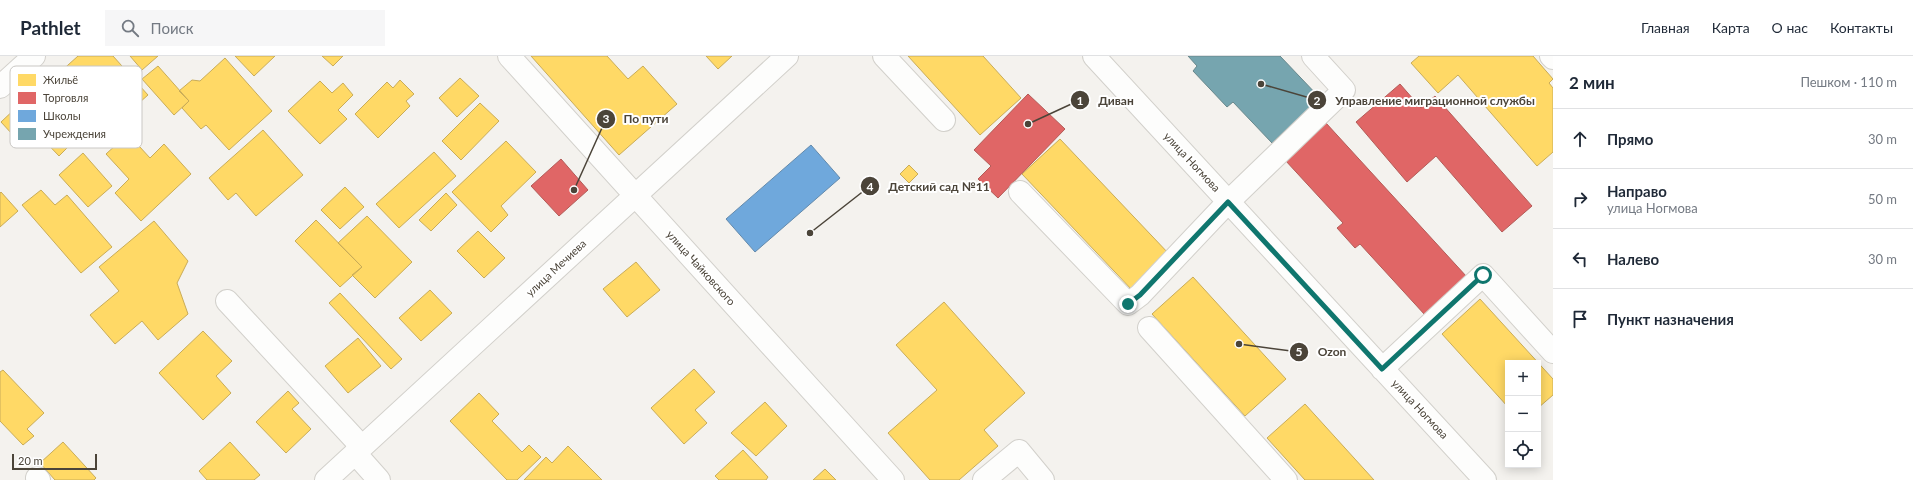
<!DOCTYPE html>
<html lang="ru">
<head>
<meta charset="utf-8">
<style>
  body { margin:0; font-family:Lato,sans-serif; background:#f6f6f7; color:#1f2937 }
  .controls { position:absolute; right:12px; bottom:12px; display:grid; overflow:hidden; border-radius:0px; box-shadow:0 2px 10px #0003 }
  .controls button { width:36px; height:36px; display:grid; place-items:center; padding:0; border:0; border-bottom:1px solid #e0e1e3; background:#fff; color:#1f2937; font:20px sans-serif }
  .scale { position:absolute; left:12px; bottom:10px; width:85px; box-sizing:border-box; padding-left:4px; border:2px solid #4b4439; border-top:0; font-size:11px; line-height:14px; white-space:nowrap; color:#4b4439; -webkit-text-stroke:3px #fff; paint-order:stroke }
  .stop { position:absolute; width:12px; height:12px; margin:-9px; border:3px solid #0f766e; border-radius:50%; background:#fff }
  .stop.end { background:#0f766e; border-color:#fff; box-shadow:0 1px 4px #0008 }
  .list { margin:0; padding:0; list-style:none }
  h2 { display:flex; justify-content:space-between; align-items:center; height:52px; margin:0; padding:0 16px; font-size:17px }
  h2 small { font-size:13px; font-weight:400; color:#747a83 }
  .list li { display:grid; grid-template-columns:26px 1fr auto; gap:12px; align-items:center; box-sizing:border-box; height:60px; padding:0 16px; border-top:1px solid #e0e1e3 }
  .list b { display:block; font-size:15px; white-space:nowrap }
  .list p { margin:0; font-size:13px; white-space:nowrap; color:#747a83 }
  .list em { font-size:13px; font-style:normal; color:#747a83 }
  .icon { flex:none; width:22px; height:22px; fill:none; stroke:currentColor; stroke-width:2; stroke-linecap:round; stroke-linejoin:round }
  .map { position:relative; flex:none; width:1553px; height:424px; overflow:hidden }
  header { display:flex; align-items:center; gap:24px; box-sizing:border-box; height:56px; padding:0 20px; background:#fff; border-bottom:1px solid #e0e1e3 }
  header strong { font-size:19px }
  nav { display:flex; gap:22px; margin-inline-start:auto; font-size:14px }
  .search { width:280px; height:36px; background:#f6f6f7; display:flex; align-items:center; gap:10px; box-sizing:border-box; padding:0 14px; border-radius:0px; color:#747a83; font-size:15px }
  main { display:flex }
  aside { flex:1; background:#fff }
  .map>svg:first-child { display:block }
</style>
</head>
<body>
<header>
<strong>Pathlet</strong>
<div class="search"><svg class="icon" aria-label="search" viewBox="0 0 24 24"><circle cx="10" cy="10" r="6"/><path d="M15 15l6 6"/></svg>Поиск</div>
<nav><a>Главная</a><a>Карта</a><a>О нас</a><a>Контакты</a></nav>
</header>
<main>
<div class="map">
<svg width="1553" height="424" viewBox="0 0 1553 424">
  <rect width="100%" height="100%" fill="#f4f2ee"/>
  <path fill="#ffd966" stroke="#c9ac58" d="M 78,0 L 113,0 L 148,39 L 131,54 L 95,14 L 53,52 L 38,36 Z
    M 130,0 L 158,0 L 142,14 Z
    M 235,0 L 275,0 L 254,20 Z
    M 322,0 L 343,0 L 333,10 Z
    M 531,0 L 607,0 L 628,23 L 643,10 L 677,48 L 619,99 Z
    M 706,0 L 732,0 L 718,13 Z
    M 908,0 L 983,0 L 1021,42 L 980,79 Z
    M 1419,0 L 1533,0 L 1553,23 L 1549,27 L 1553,32 L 1553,96 L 1537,110 L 1458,19 L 1438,37 L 1411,7 Z
    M 225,2 L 272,55 L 229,94 L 206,69 L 201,73 L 182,52 L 189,45 L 179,35 L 192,24 L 200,25 Z
    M 158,10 L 189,45 L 174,59 L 142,23 Z
    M 460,22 L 479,40 L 457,61 L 439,42 Z
    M 400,24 L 414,38 L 406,45 L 410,50 L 378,82 L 355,58 L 387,26 L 393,32 Z
    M 320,25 L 332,37 L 343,27 L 353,39 L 338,54 L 347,63 L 320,88 L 288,55 Z
    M 34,35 L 78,81 L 59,100 L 38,78 L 24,91 L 1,66 Z
    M 480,47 L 499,65 L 461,104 L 442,85 Z
    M 263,74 L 303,119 L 256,160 L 236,137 L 228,144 L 209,122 Z
    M 128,78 L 150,102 L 164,88 L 191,118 L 141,165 L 115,137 L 129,123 L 106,98 Z
    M 1060,83 L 1170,199 L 1133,235 L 1022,118 Z
    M 506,85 L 536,116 L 501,150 L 508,159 L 491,176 L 452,136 Z
    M 434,96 L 456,120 L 399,172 L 376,148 Z
    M 83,97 L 112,130 L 88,151 L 59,119 Z
    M 909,109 L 918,118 L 909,127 L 900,118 Z
    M 345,131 L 364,151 L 340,173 L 321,154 Z
    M 41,134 L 55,149 L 67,139 L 112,191 L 81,217 L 22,149 Z
    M 1,136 L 18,155 L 0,171 L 0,137 Z
    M 446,137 L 457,149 L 431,175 L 419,164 Z
    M 367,160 L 412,206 L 375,242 L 352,219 L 362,211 L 338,187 Z
    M 316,164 L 362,211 L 340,231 L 295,185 Z
    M 154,165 L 188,205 L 177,227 L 188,258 L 158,284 L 142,265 L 115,288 L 90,259 L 119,235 L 99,211 Z
    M 478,175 L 505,202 L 484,222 L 457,195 Z
    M 636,206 L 660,234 L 627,261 L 603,233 Z
    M 1193,221 L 1286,323 L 1245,360 L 1152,258 Z
    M 430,234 L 452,257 L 421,285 L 399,262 Z
    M 340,237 L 402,303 L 391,313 L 329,247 Z
    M 1480,243 L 1553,323 L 1553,339 L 1538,352 L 1538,307 L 1508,307 L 1508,351 L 1442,278 Z
    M 944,246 L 1025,337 L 984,374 L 998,390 L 959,424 L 930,424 L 888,377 L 937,334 L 896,289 Z
    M 203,275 L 232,305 L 216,320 L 231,337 L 203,364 L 159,317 Z
    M 358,282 L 381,310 L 348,337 L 325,310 Z
    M 694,313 L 715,336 L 695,354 L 707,367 L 684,388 L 651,352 Z
    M 3,314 L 44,357 L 27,373 L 34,380 L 23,389 L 0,365 L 0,316 Z
    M 288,335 L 299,347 L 292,353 L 311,373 L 286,397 L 256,366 Z
    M 479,337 L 499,358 L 492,365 L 522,396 L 529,389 L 541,401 L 517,424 L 507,424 L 450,365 Z
    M 765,346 L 787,370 L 756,400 L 731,377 Z
    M 1305,348 L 1374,424 L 1305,424 L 1267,382 Z
    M 63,386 L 96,422 L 94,424 L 55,424 L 40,407 Z
    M 230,386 L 260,419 L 254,424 L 207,424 L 199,415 Z
    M 568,390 L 602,424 L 524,424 L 546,401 L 552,407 Z
    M 743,394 L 768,421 L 766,424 L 719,424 L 715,420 Z
    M 825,413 L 836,424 L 813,424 Z"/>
  <path fill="#e06666" stroke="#b35c58" d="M 1400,28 L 1421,52 L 1435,40 L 1532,150 L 1502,176 L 1436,100 L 1407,126 L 1356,66 Z
    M 1028,38 L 1065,73 L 998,142 L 978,123 L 991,110 L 974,94 Z
    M 1326,67 L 1467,221 L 1425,259 L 1360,188 L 1355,192 L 1337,172 L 1343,167 L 1285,104 Z
    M 561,103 L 588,134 L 559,160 L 531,130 Z"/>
  <path fill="#6fa8dc" stroke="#648aab" d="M 811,89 L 840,122 L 755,196 L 726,163 Z"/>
  <path fill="#76a5af" stroke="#69888c" d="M 1188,0 L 1280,0 L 1320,42 L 1272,87 L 1233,46 L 1227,51 L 1193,15 L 1197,10 Z"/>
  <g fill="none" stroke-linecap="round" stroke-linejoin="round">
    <g stroke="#d2d0cb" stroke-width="24">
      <path id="minor" d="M 509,0 L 893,424
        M 884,0 L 944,64
        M 1094,0 L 1485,424
        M 1551,0 L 1553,2
        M 0,31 L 34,0
        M 1020,136 L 1128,248 L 1140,239 L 1228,146 L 1344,34 L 1313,0
        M 227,245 L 362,391
        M 1149,272 L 1286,424
        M 1382,313 L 1483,219 L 1553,296
        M 355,397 L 379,424
        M 37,422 L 39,424
        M 326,424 L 787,0
        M 984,424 L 1019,395 L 1043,424"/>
    </g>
    <use href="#minor" stroke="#fdfdfc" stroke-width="22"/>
  </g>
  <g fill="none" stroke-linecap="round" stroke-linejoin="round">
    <path stroke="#0f766e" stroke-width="5" d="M 1128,248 L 1140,239 L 1228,146 L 1382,313 L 1483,219"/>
  </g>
  <g text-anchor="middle" stroke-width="4" stroke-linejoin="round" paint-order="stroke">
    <g font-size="11" fill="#4b4439" stroke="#fff">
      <text transform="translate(1192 106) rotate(47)" y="4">улица Ногмова</text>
      <text transform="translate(556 212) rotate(-43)" y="4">улица Мечиева</text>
      <text transform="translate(701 212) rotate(48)" y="4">улица Чайковского</text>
      <text transform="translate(1420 353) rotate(47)" y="4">улица Ногмова</text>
    </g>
  </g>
  <rect x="10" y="10" width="132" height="82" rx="6" fill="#fff" stroke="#c9c7c4" stroke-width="1"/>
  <rect x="18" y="18" width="18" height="12" fill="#ffd966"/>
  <rect x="18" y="36" width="18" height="12" fill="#e06666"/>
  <rect x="18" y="54" width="18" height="12" fill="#6fa8dc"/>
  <rect x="18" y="72" width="18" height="12" fill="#76a5af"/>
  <g font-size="11" fill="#4b4439">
    <text x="43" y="28">Жильё</text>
    <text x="43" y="46">Торговля</text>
    <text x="43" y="64">Школы</text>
    <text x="43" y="82">Учреждения</text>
  </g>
  <path fill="none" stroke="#4b4439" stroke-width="1.5" d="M1028 68L1080 44M1261 28L1317 44M574 134L606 63M810 177L870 130M1239 288L1299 296"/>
  <g fill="#4b4439" stroke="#fff" stroke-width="1.5">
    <circle cx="1028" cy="68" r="4"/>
    <circle cx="1261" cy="28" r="4"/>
    <circle cx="574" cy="134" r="4"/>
    <circle cx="810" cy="177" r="4"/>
    <circle cx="1239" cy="288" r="4"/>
    <circle cx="1080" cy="44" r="10"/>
    <circle cx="1317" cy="44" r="10"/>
    <circle cx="606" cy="63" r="10"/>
    <circle cx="870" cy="130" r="10"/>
    <circle cx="1299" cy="296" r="10"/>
  </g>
  <g font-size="12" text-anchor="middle" font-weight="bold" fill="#fff">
    <text x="1080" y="49">1</text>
    <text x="1317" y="49">2</text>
    <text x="606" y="67">3</text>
    <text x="870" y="135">4</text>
    <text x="1299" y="300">5</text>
  </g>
  <g font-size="12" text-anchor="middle" font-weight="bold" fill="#4b4439" stroke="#fff" stroke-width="4" stroke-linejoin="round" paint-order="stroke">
    <text x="1116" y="49">Диван</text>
    <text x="1435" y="49">Управление миграционной службы</text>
    <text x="646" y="67">По пути</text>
    <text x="939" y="135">Детский сад №11</text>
    <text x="1332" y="300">Ozon</text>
  </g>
</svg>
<div class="controls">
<button>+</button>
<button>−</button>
<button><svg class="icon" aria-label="locate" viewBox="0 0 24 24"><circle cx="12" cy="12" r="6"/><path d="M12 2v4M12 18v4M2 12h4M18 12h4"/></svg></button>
</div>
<div class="scale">20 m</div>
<div class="stop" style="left:1483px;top:219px"></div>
<div class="stop end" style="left:1128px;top:248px"></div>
</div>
<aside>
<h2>2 мин<small>Пешком · 110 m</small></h2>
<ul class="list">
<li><svg class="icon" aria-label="ahead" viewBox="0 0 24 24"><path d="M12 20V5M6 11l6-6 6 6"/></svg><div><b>Прямо</b></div><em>30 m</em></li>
<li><svg class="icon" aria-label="right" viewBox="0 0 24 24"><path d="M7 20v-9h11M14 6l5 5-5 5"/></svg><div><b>Направо</b><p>улица Ногмова</p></div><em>50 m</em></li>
<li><svg class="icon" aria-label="left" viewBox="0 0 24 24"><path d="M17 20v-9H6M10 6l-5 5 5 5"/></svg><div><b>Налево</b></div><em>30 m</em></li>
<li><svg class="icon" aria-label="arrive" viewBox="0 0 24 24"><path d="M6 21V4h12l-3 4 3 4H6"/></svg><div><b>Пункт назначения</b></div></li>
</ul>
</aside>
</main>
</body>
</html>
